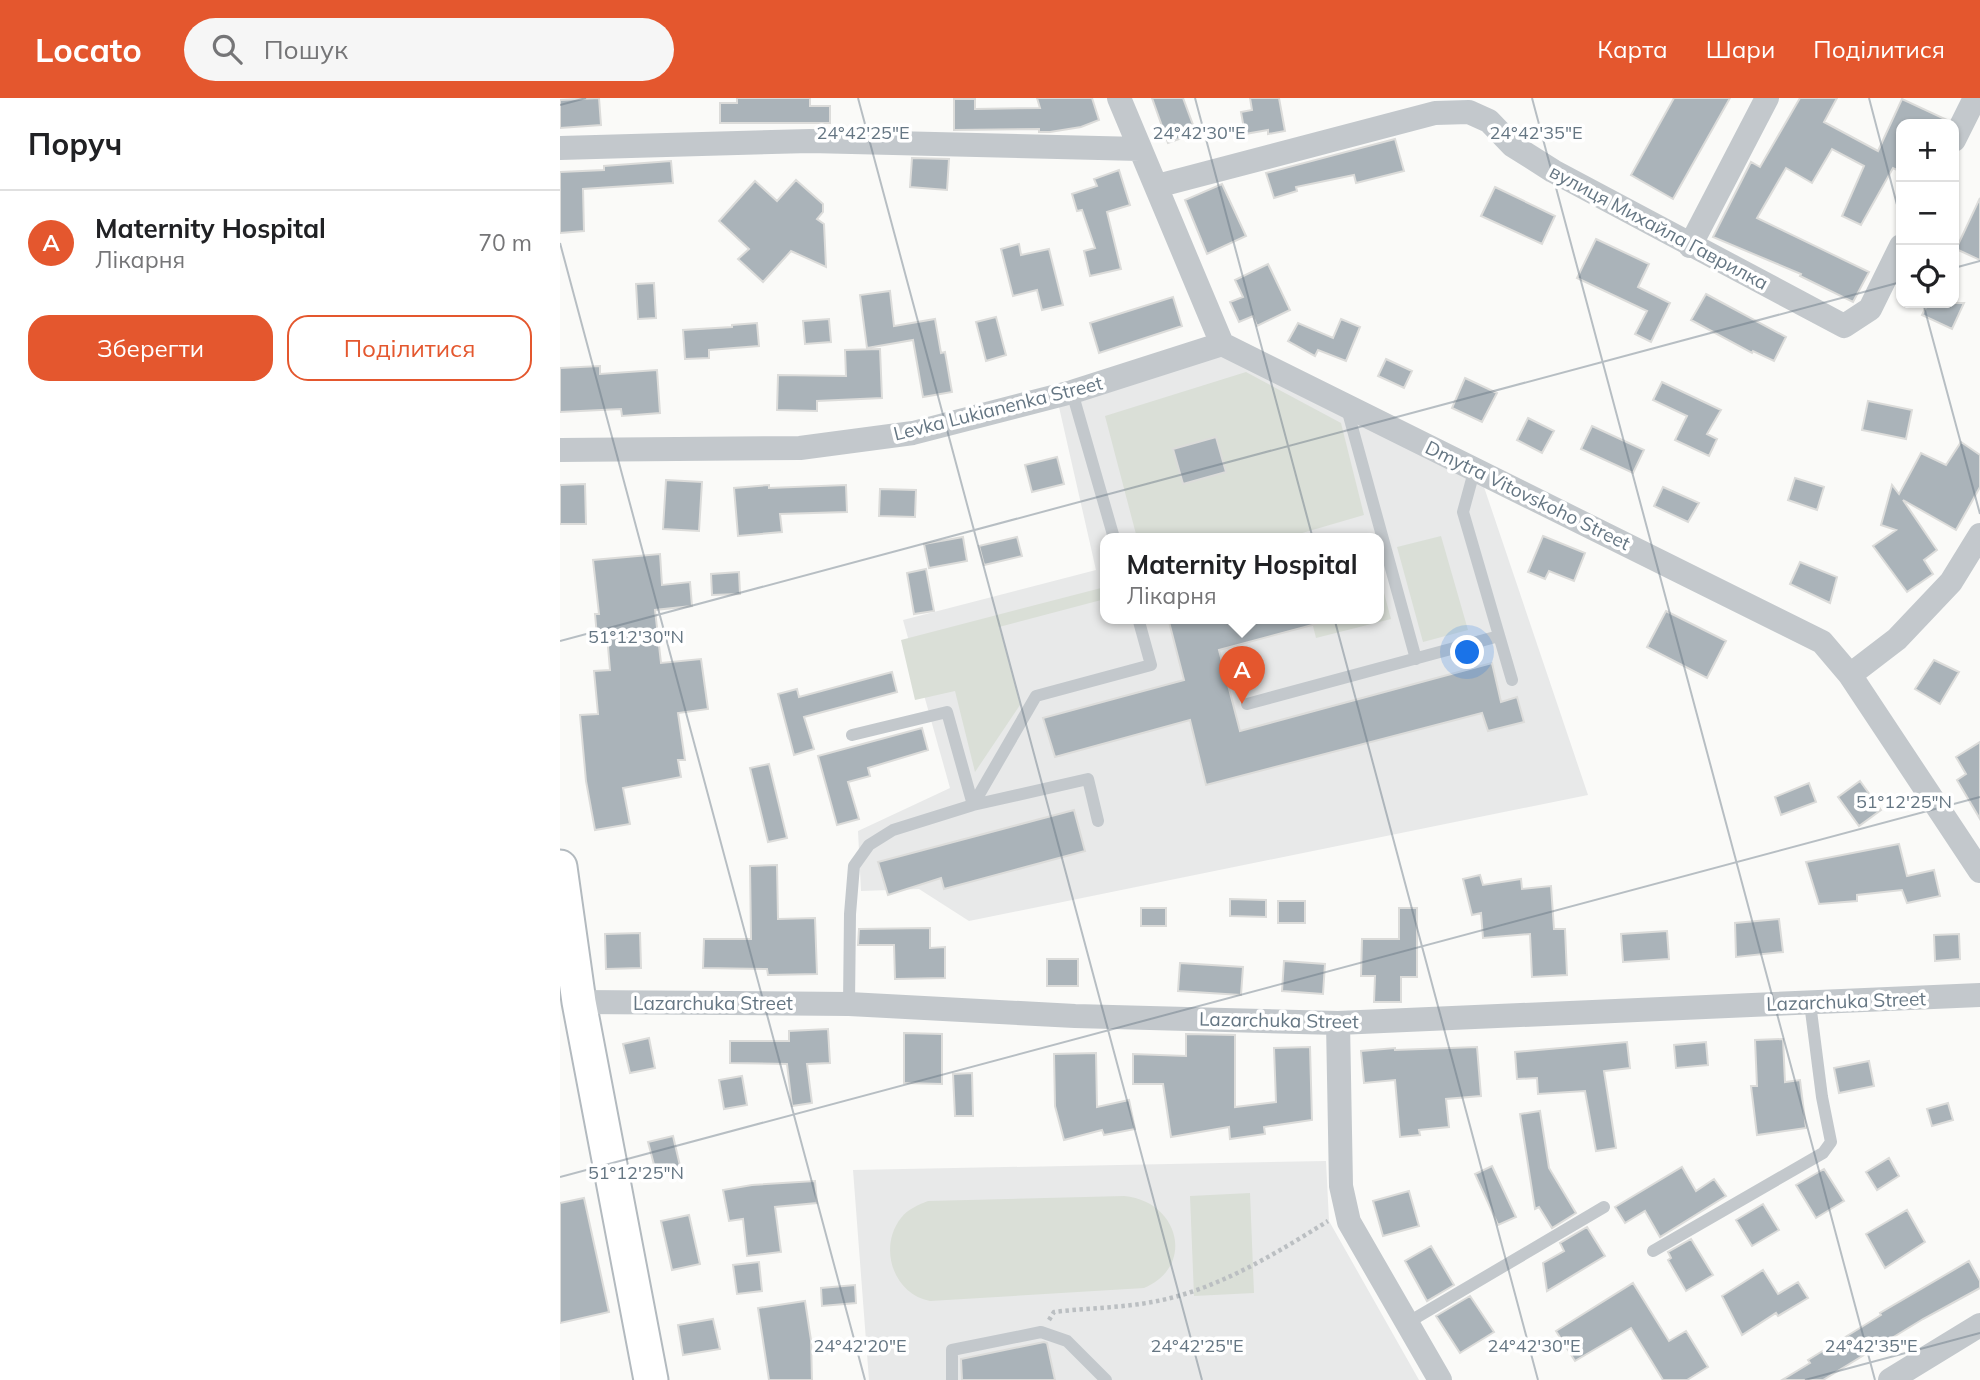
<!DOCTYPE html>
<html lang="uk">
<head>
<meta charset="utf-8">
<style>
  body { margin:0; font-family:Mulish,sans-serif; background:#f6f6f6; color:#202124 }
  .controls { position:absolute; right:21px; top:21px; display:grid; overflow:hidden; border-radius:14px; box-shadow:0 2px 5px #0004 }
  .controls button { width:63px; height:63px; display:grid; place-items:center; padding:0; border:0; border-bottom:2px solid #e0e0e0; background:#fff; color:#202124; font:35px sans-serif }
  .you { position:absolute; left:908px; top:555px; width:24px; height:24px; margin:-18px; border:5px solid #fff; border-radius:50%; background:#1a73e8; box-shadow:0 0 0 10px #1a73e833 }
  .badge { display:grid; place-items:center; width:46px; height:46px; border-radius:50%; background:#e4572e; color:#fff; font-size:23px; font-weight:700 }
  .pin { position:absolute; translate:-50% -58px; filter:drop-shadow(0 2px 4px #0008) }
  .pin::after { content:''; position:absolute; top:37px; width:24px; height:21px; background:inherit; clip-path:polygon(0 0,100% 0,50% 100%) }
  .popup { position:absolute; left:540px; top:435px; width:284px; height:91px; box-sizing:border-box; display:grid; place-content:center; border-radius:14px; background:#fff; filter:drop-shadow(0 2px 5px #0005); font-size:23px; white-space:nowrap; color:#757577 }
  .popup b { font-size:26px; color:#202124 }
  .popup::after { content:''; position:absolute; left:50%; top:100%; margin-left:-14px; border:14px solid transparent; border-top-color:#fff }
  .list { margin:0; padding:0; list-style:none }
  h2 { display:flex; justify-content:space-between; align-items:center; height:91px; margin:0; padding:0 28px; font-size:30px }
  h2 small { font-size:23px; font-weight:400; color:#757577 }
  .list li { display:grid; grid-template-columns:46px 1fr auto; gap:21px; align-items:center; box-sizing:border-box; height:105px; padding:0 28px; border-top:2px solid #e0e0e0 }
  .list b { display:block; font-size:26px; white-space:nowrap }
  .list p { margin:0; font-size:23px; white-space:nowrap; color:#757577 }
  .list em { font-size:23px; font-style:normal; color:#757577 }
  .actions { display:flex; gap:14px; padding:21px 28px }
  .actions a { flex:1; padding:16px 0; border:2px solid #e4572e; border-radius:21px; text-align:center; font-size:24px; color:#e4572e }
  .actions .main { background:#e4572e; color:#fff }
  .icon { flex:none; width:38px; height:38px; fill:none; stroke:currentColor; stroke-width:2; stroke-linecap:round; stroke-linejoin:round }
  .map { position:relative; flex:none; width:1420px; height:1282px; overflow:hidden }
  header { display:flex; align-items:center; gap:42px; box-sizing:border-box; height:98px; padding:0 35px; background:#e4572e; color:#fff }
  header strong { font-size:33px }
  nav { display:flex; gap:38px; margin-inline-start:auto; font-size:24px }
  .search { width:490px; height:63px; background:#f6f6f6; display:flex; align-items:center; gap:18px; box-sizing:border-box; padding:0 24px; border-radius:38px; color:#757577; font-size:26px }
  main { display:flex }
  aside { flex:1; background:#fff }
  .map>svg:first-child { display:block }
</style>
</head>
<body>
<header>
<strong>Locato</strong>
<div class="search"><svg class="icon" aria-label="search" viewBox="0 0 24 24"><circle cx="10" cy="10" r="6"/><path d="M15 15l6 6"/></svg>Пошук</div>
<nav><a>Карта</a><a>Шари</a><a>Поділитися</a></nav>
</header>
<main>
<aside>
<h2>Поруч<small></small></h2>
<ul class="list">
<li><span class="badge">A</span><div><b>Maternity Hospital</b><p>Лікарня</p></div><em>70 m</em></li>
</ul>
<div class="actions"><a class="main">Зберегти</a><a>Поділитися</a></div>
</aside>
<div class="map">
<svg width="1420" height="1282" viewBox="0 0 1420 1282">
  <rect width="100%" height="100%" fill="#fafaf8"/>
  <path fill="#e8e9e9" fill-rule="evenodd" d="M 661,254 L 923,386 L 1028,697 L 409,823 L 359,791 L 301,793 L 298,733 L 390,690 L 343,522 L 536,472 L 499,309 ZM 546,440 L 818,440 L 818,520 L 546,520 Z
    M 766,1063 L 769,1123 L 859,1282 L 309,1282 L 293,1072 Z"/>
  <path fill="#dadfd7" d="M 686,274 L 781,325 L 804,417 L 725,440 L 577,440 L 545,318 Z
    M 881,438 L 908,532 L 863,544 L 837,449 Z
    M 819,476 L 831,521 L 756,540 L 751,520 L 818,520 Z
    M 545,489 L 545,501 L 439,529 L 460,607 L 415,674 L 395,593 L 355,602 L 341,542 Z
    M 690,1095 L 694,1195 L 634,1198 L 630,1098 Z
    M 564,1098 C 619,1103 636,1168 584,1190 L 370,1203 C 333,1196 318,1149 341,1120 C 348,1111 358,1107 368,1103 Z"/>
  <path fill="#aab3b9" stroke="#dcdcda" stroke-width="2" d="M 39,0 L 41,27 L 0,30 L 0,2 Z
    M 177,0 L 250,0 L 250,8 L 270,8 L 270,25 L 160,25 L 160,5 L 177,5 Z
    M 477,0 L 532,0 L 539,22 L 521,29 L 490,34 L 479,34 L 479,31 L 394,32 L 394,1 L 415,1 L 415,11 L 480,10 Z
    M 592,0 L 623,0 L 636,35 L 608,45 Z
    M 690,0 L 719,0 L 725,33 L 708,36 L 708,32 L 685,36 L 681,14 L 692,12 Z
    M 1114,0 L 1170,0 L 1113,101 L 1071,77 Z
    M 1240,0 L 1277,0 L 1264,24 L 1318,53 L 1342,1 L 1387,22 L 1385,26 L 1341,26 L 1341,74 L 1333,70 L 1301,127 L 1282,118 L 1304,68 L 1272,51 L 1252,85 L 1226,70 L 1197,120 L 1309,174 L 1293,204 L 1240,178 L 1241,176 L 1153,139 L 1191,64 L 1200,69 Z
    M 835,41 L 844,73 L 796,85 L 794,77 L 736,89 L 737,93 L 714,100 L 706,75 Z
    M 352,60 L 389,61 L 387,92 L 350,89 Z
    M 111,63 L 113,85 L 23,91 L 24,133 L 0,135 L 0,74 L 44,72 L 44,68 Z
    M 559,72 L 570,107 L 547,114 L 561,171 L 530,178 L 524,153 L 535,150 L 522,112 L 517,113 L 512,96 L 537,88 L 534,81 Z
    M 236,82 L 263,106 L 263,114 L 257,121 L 264,126 L 266,169 L 231,153 L 203,184 L 178,161 L 189,151 L 159,123 L 195,83 L 217,103 Z
    M 662,86 L 686,138 L 647,156 L 625,102 Z
    M 935,89 L 995,118 L 982,146 L 921,118 Z
    M 1420,100 L 1420,162 L 1396,151 Z
    M 1036,141 L 1089,166 L 1078,189 L 1110,205 L 1091,244 L 1075,236 L 1087,213 L 1017,180 Z
    M 459,146 L 461,157 L 489,151 L 503,207 L 482,212 L 477,192 L 453,198 L 441,151 Z
    M 708,166 L 730,212 L 697,228 L 693,218 L 679,224 L 670,204 L 683,199 L 675,182 Z
    M 94,185 L 96,220 L 78,221 L 76,186 Z
    M 330,193 L 334,228 L 375,221 L 381,255 L 385,254 L 392,294 L 363,299 L 353,242 L 307,250 L 300,197 Z
    M 1146,196 L 1226,239 L 1214,263 L 1193,253 L 1192,255 L 1131,222 Z
    M 613,199 L 622,228 L 539,255 L 530,225 Z
    M 1368,205 L 1404,205 L 1392,231 L 1362,217 Z
    M 436,219 L 446,257 L 426,263 L 416,224 Z
    M 269,221 L 271,244 L 245,246 L 243,223 Z
    M 781,221 L 800,229 L 786,263 L 758,252 L 755,258 L 728,243 L 738,225 L 773,240 Z
    M 197,225 L 199,248 L 149,252 L 149,260 L 125,261 L 123,232 L 172,229 L 172,227 Z
    M 320,251 L 322,300 L 257,303 L 257,313 L 217,312 L 218,277 L 286,278 L 285,252 Z
    M 826,261 L 852,273 L 844,290 L 818,278 Z
    M 40,268 L 40,276 L 97,272 L 100,315 L 62,318 L 61,311 L 0,314 L 0,270 Z
    M 905,280 L 937,295 L 922,324 L 892,310 Z
    M 1102,284 L 1161,312 L 1147,336 L 1157,341 L 1149,358 L 1115,342 L 1127,318 L 1093,302 Z
    M 1308,303 L 1352,312 L 1346,341 L 1302,332 Z
    M 968,320 L 994,333 L 982,355 L 957,342 Z
    M 1032,328 L 1084,352 L 1073,375 L 1021,351 Z
    M 656,339 L 666,374 L 623,386 L 613,351 Z
    M 1401,344 L 1420,357 L 1420,389 L 1396,432 L 1343,402 L 1377,452 L 1364,462 L 1373,476 L 1347,494 L 1313,448 L 1336,432 L 1321,427 L 1332,387 L 1339,396 L 1361,355 L 1386,367 Z
    M 497,359 L 504,386 L 472,394 L 465,367 Z
    M 1235,380 L 1264,389 L 1257,412 L 1228,402 Z
    M 106,382 L 142,384 L 139,433 L 103,431 Z
    M 25,386 L 26,426 L 0,426 L 0,387 Z
    M 209,387 L 209,390 L 286,387 L 287,414 L 220,416 L 222,434 L 178,438 L 174,390 Z
    M 1103,389 L 1139,405 L 1128,424 L 1094,408 Z
    M 320,391 L 356,392 L 355,419 L 319,418 Z
    M 983,438 L 1025,455 L 1014,483 L 989,473 L 985,481 L 968,474 Z
    M 403,439 L 407,463 L 369,470 L 364,446 Z
    M 457,439 L 462,458 L 424,467 L 419,448 Z
    M 100,456 L 102,487 L 130,484 L 132,508 L 95,512 L 101,565 L 141,561 L 148,611 L 118,615 L 125,662 L 118,662 L 121,679 L 63,690 L 70,726 L 35,732 L 26,683 L 20,617 L 38,616 L 34,573 L 50,572 L 47,537 L 37,538 L 35,516 L 39,516 L 33,462 Z
    M 1240,464 L 1277,479 L 1270,505 L 1230,486 Z
    M 366,471 L 374,513 L 354,516 L 347,475 Z
    M 179,474 L 180,496 L 152,497 L 151,476 Z
    M 1106,513 L 1166,543 L 1147,580 L 1087,549 Z
    M 608,520 L 755,520 L 756,526 L 659,552 L 680,633 L 932,565 L 941,604 L 957,599 L 964,624 L 928,633 L 922,615 L 646,687 L 630,622 L 495,659 L 483,620 L 624,582 Z
    M 1374,562 L 1399,574 L 1380,606 L 1355,591 Z
    M 332,574 L 337,594 L 244,619 L 254,651 L 234,657 L 218,596 L 237,591 L 239,599 Z
    M 362,630 L 368,652 L 308,670 L 310,678 L 288,684 L 299,721 L 277,727 L 258,658 Z
    M 1420,644 L 1420,721 L 1397,682 L 1406,676 L 1396,659 Z
    M 209,666 L 227,740 L 208,744 L 190,670 Z
    M 1300,683 L 1321,712 L 1299,728 L 1278,699 Z
    M 1249,685 L 1256,704 L 1221,717 L 1215,699 Z
    M 514,712 L 525,753 L 384,791 L 381,780 L 328,797 L 318,764 Z
    M 1339,746 L 1347,778 L 1374,772 L 1380,798 L 1347,805 L 1342,792 L 1297,797 L 1297,803 L 1259,806 L 1246,764 Z
    M 217,767 L 218,821 L 255,820 L 257,876 L 208,877 L 207,871 L 143,870 L 144,841 L 191,841 L 190,768 Z
    M 920,777 L 923,787 L 961,781 L 962,791 L 991,788 L 994,831 L 1005,831 L 1007,877 L 972,879 L 970,836 L 923,840 L 921,815 L 912,817 L 903,781 Z
    M 670,801 L 706,802 L 706,819 L 670,818 Z
    M 718,803 L 745,803 L 745,825 L 718,825 Z
    M 581,810 L 606,810 L 606,828 L 581,828 Z
    M 839,810 L 857,810 L 857,879 L 841,879 L 841,904 L 814,904 L 815,878 L 801,878 L 802,841 L 839,841 Z
    M 1219,821 L 1223,854 L 1176,859 L 1175,825 Z
    M 370,830 L 370,850 L 385,849 L 385,880 L 335,881 L 334,847 L 298,847 L 299,831 Z
    M 1107,833 L 1109,861 L 1063,864 L 1061,836 Z
    M 80,835 L 81,870 L 46,871 L 45,836 Z
    M 1399,836 L 1400,861 L 1375,863 L 1374,837 Z
    M 487,861 L 518,861 L 518,888 L 487,888 Z
    M 724,863 L 765,866 L 763,896 L 722,893 Z
    M 620,865 L 683,869 L 681,897 L 618,893 Z
    M 268,931 L 270,965 L 247,966 L 252,1005 L 232,1008 L 227,966 L 170,965 L 170,943 L 229,943 L 229,933 Z
    M 344,935 L 382,936 L 382,986 L 344,985 Z
    M 626,936 L 675,937 L 675,1009 L 716,1004 L 714,950 L 750,949 L 752,1022 L 704,1029 L 705,1036 L 670,1041 L 669,1029 L 611,1039 L 603,986 L 573,986 L 573,956 L 626,958 Z
    M 89,940 L 95,970 L 70,975 L 63,946 Z
    M 1223,941 L 1225,984 L 1240,982 L 1246,1030 L 1197,1037 L 1191,988 L 1197,988 L 1195,942 Z
    M 1067,944 L 1070,970 L 1044,973 L 1056,1050 L 1036,1053 L 1025,993 L 978,996 L 977,980 L 957,981 L 955,954 Z
    M 1146,944 L 1148,967 L 1116,970 L 1114,947 Z
    M 917,949 L 921,998 L 886,1001 L 889,1029 L 859,1032 L 860,1037 L 840,1039 L 835,982 L 804,985 L 801,953 L 835,950 L 835,952 Z
    M 536,955 L 537,1009 L 569,1002 L 575,1031 L 544,1037 L 542,1032 L 504,1042 L 495,1008 L 494,956 Z
    M 1309,963 L 1314,988 L 1279,995 L 1274,970 Z
    M 412,975 L 413,1018 L 395,1018 L 393,976 Z
    M 182,978 L 187,1007 L 164,1011 L 159,982 Z
    M 1388,1005 L 1393,1022 L 1372,1028 L 1367,1011 Z
    M 980,1013 L 989,1070 L 1016,1115 L 992,1130 L 979,1109 L 975,1111 L 960,1016 Z
    M 113,1038 L 121,1072 L 97,1078 L 88,1044 Z
    M 1329,1060 L 1339,1078 L 1317,1092 L 1306,1074 Z
    M 932,1068 L 956,1119 L 938,1127 L 915,1076 Z
    M 1122,1069 L 1136,1093 L 1154,1081 L 1166,1098 L 1100,1139 L 1085,1113 L 1065,1125 L 1055,1109 Z
    M 1264,1071 L 1284,1103 L 1256,1120 L 1236,1087 Z
    M 255,1083 L 257,1105 L 215,1109 L 221,1154 L 187,1158 L 183,1121 L 169,1123 L 163,1092 L 192,1087 Z
    M 849,1093 L 859,1128 L 823,1138 L 813,1103 Z
    M 24,1100 L 49,1214 L 0,1225 L 0,1105 Z
    M 1203,1106 L 1219,1132 L 1192,1148 L 1176,1122 Z
    M 1347,1112 L 1365,1144 L 1325,1170 L 1306,1136 Z
    M 129,1117 L 140,1166 L 112,1172 L 101,1123 Z
    M 1027,1129 L 1045,1158 L 987,1193 L 983,1165 L 1004,1153 L 1000,1145 Z
    M 1131,1141 L 1153,1177 L 1126,1193 L 1108,1162 L 1111,1160 L 1108,1154 Z
    M 871,1148 L 894,1187 L 867,1203 L 845,1163 Z
    M 1409,1163 L 1420,1183 L 1420,1190 L 1363,1221 L 1263,1282 L 1222,1282 L 1250,1265 L 1248,1262 L 1321,1217 L 1320,1215 Z
    M 199,1164 L 202,1193 L 177,1196 L 173,1167 Z
    M 1203,1172 L 1218,1196 L 1238,1184 L 1248,1200 L 1218,1218 L 1216,1215 L 1182,1237 L 1162,1198 Z
    M 1073,1185 L 1109,1243 L 1126,1233 L 1148,1269 L 1127,1282 L 1103,1282 L 1071,1230 L 1015,1263 L 996,1233 Z
    M 295,1187 L 296,1205 L 262,1208 L 261,1190 Z
    M 910,1198 L 934,1234 L 900,1255 L 876,1218 Z
    M 245,1203 L 251,1242 L 252,1282 L 209,1282 L 198,1210 Z
    M 153,1221 L 160,1251 L 123,1257 L 118,1227 Z
    M 484,1244 L 487,1245 L 495,1282 L 402,1282 L 401,1261 Z"/>
  <g fill="none" stroke-linecap="round" stroke-linejoin="round">
    <g stroke="#b3babf" stroke-width="37">
      <path id="secondary" d="M 0,769 L 19,904 L 91,1282"/>
    </g>
    <path stroke="#bbbfc2" stroke-width="4.5" stroke-dasharray="3.5 3.5" stroke-linecap="butt" d="M 489,1222 L 494,1214 C 526,1210 560,1210 592,1204 C 655,1193 715,1156 768,1123"/>
    <path stroke="#c3c8cc" stroke-width="12" d="M 512,294 L 554,440
      M 786,307 L 856,561
      M 915,370 L 903,414 L 952,582
      M 687,606 L 939,538
      M 292,637 L 387,614 L 413,707
      M 413,707 L 476,598 L 591,567 L 578,520
      M 289,906 L 290,816 L 294,768 L 309,747 L 333,732 L 413,707 L 528,681 L 538,723
      M 1093,1153 L 1263,1055 L 1271,1044 L 1262,999 L 1250,905
      M 847,1225 L 1044,1109
      M 392,1282 L 392,1252 L 481,1234 L 507,1243 L 546,1282"/>
    <path stroke="#c3c8cc" stroke-width="24" d="M 559,0 L 662,246 L 1262,544 L 1290,577 L 1420,773
      M 1394,42 L 1415,0
      M 0,50 L 250,43 L 580,51
      M 597,88 L 875,15 L 909,14 L 929,23 L 952,47 L 993,73 L 1284,228 L 1310,211 L 1341,148
      M 1130,148 L 1207,0
      M 0,352 L 240,350 L 353,335 L 512,294 L 662,246
      M 1290,577 L 1337,541 L 1391,484 L 1420,437
      M 19,904 L 289,906 L 515,918 L 778,925 L 1420,897
      M 778,925 L 781,1088 L 789,1124 L 880,1282
      M 1330,1282 L 1420,1227"/>
    <use href="#secondary" stroke="#fff" stroke-width="33"/>
  </g>
  <path fill="none" stroke="#657683" stroke-width="2" stroke-opacity="0.45" d="M 298,0 L 642,1282M 635,0 L 978,1282M 972,0 L 1315,1282M 1309,0 L 1341,122M 0,7 L 26,0M 0,145 L 305,1282M 1394,170 L 1420,163M 1363,205 L 1420,416M 0,543 L 1341,184M 0,1079 L 1420,699M 1245,1282 L 1420,1235"/>
  <g text-anchor="middle" stroke-width="7" stroke-linejoin="round" paint-order="stroke">
    <g font-size="19" fill="#657683" stroke="#fff">
      <text transform="translate(1099 129) rotate(28)" y="7">вулиця Михайла Гаврилка</text>
      <text transform="translate(438 310) rotate(-14)" y="7">Levka Lukianenka Street</text>
      <text transform="translate(968 397) rotate(26)" y="7">Dmytra Vitovskoho Street</text>
      <text transform="translate(1286 903) rotate(-2)" y="7">Lazarchuka Street</text>
      <text x="153" y="912">Lazarchuka Street</text>
      <text transform="translate(719 922) rotate(1)" y="7">Lazarchuka Street</text>
    </g>
  </g>
  <g font-size="18" text-anchor="middle" fill="#657683" stroke="#fff" stroke-width="7" stroke-linejoin="round" paint-order="stroke">
    <text x="303" y="41">24°42'25"E</text>
    <text x="639" y="41">24°42'30"E</text>
    <text x="976" y="41">24°42'35"E</text>
    <text x="76" y="545">51°12'30"N</text>
    <text x="1344" y="710">51°12'25"N</text>
    <text x="76" y="1081">51°12'25"N</text>
    <text x="300" y="1254">24°42'20"E</text>
    <text x="637" y="1254">24°42'25"E</text>
    <text x="974" y="1254">24°42'30"E</text>
    <text x="1311" y="1254">24°42'35"E</text>
  </g>
</svg>
<div class="controls">
<button>+</button>
<button>−</button>
<button><svg class="icon" aria-label="locate" viewBox="0 0 24 24"><circle cx="12" cy="12" r="6"/><path d="M12 2v4M12 18v4M2 12h4M18 12h4"/></svg></button>
</div>
<div class="you"></div>
<div class="pin badge" style="left:682px;top:606px">A</div>
<div class="popup"><b>Maternity Hospital</b>Лікарня</div>
</div>
</main>
</body>
</html>
